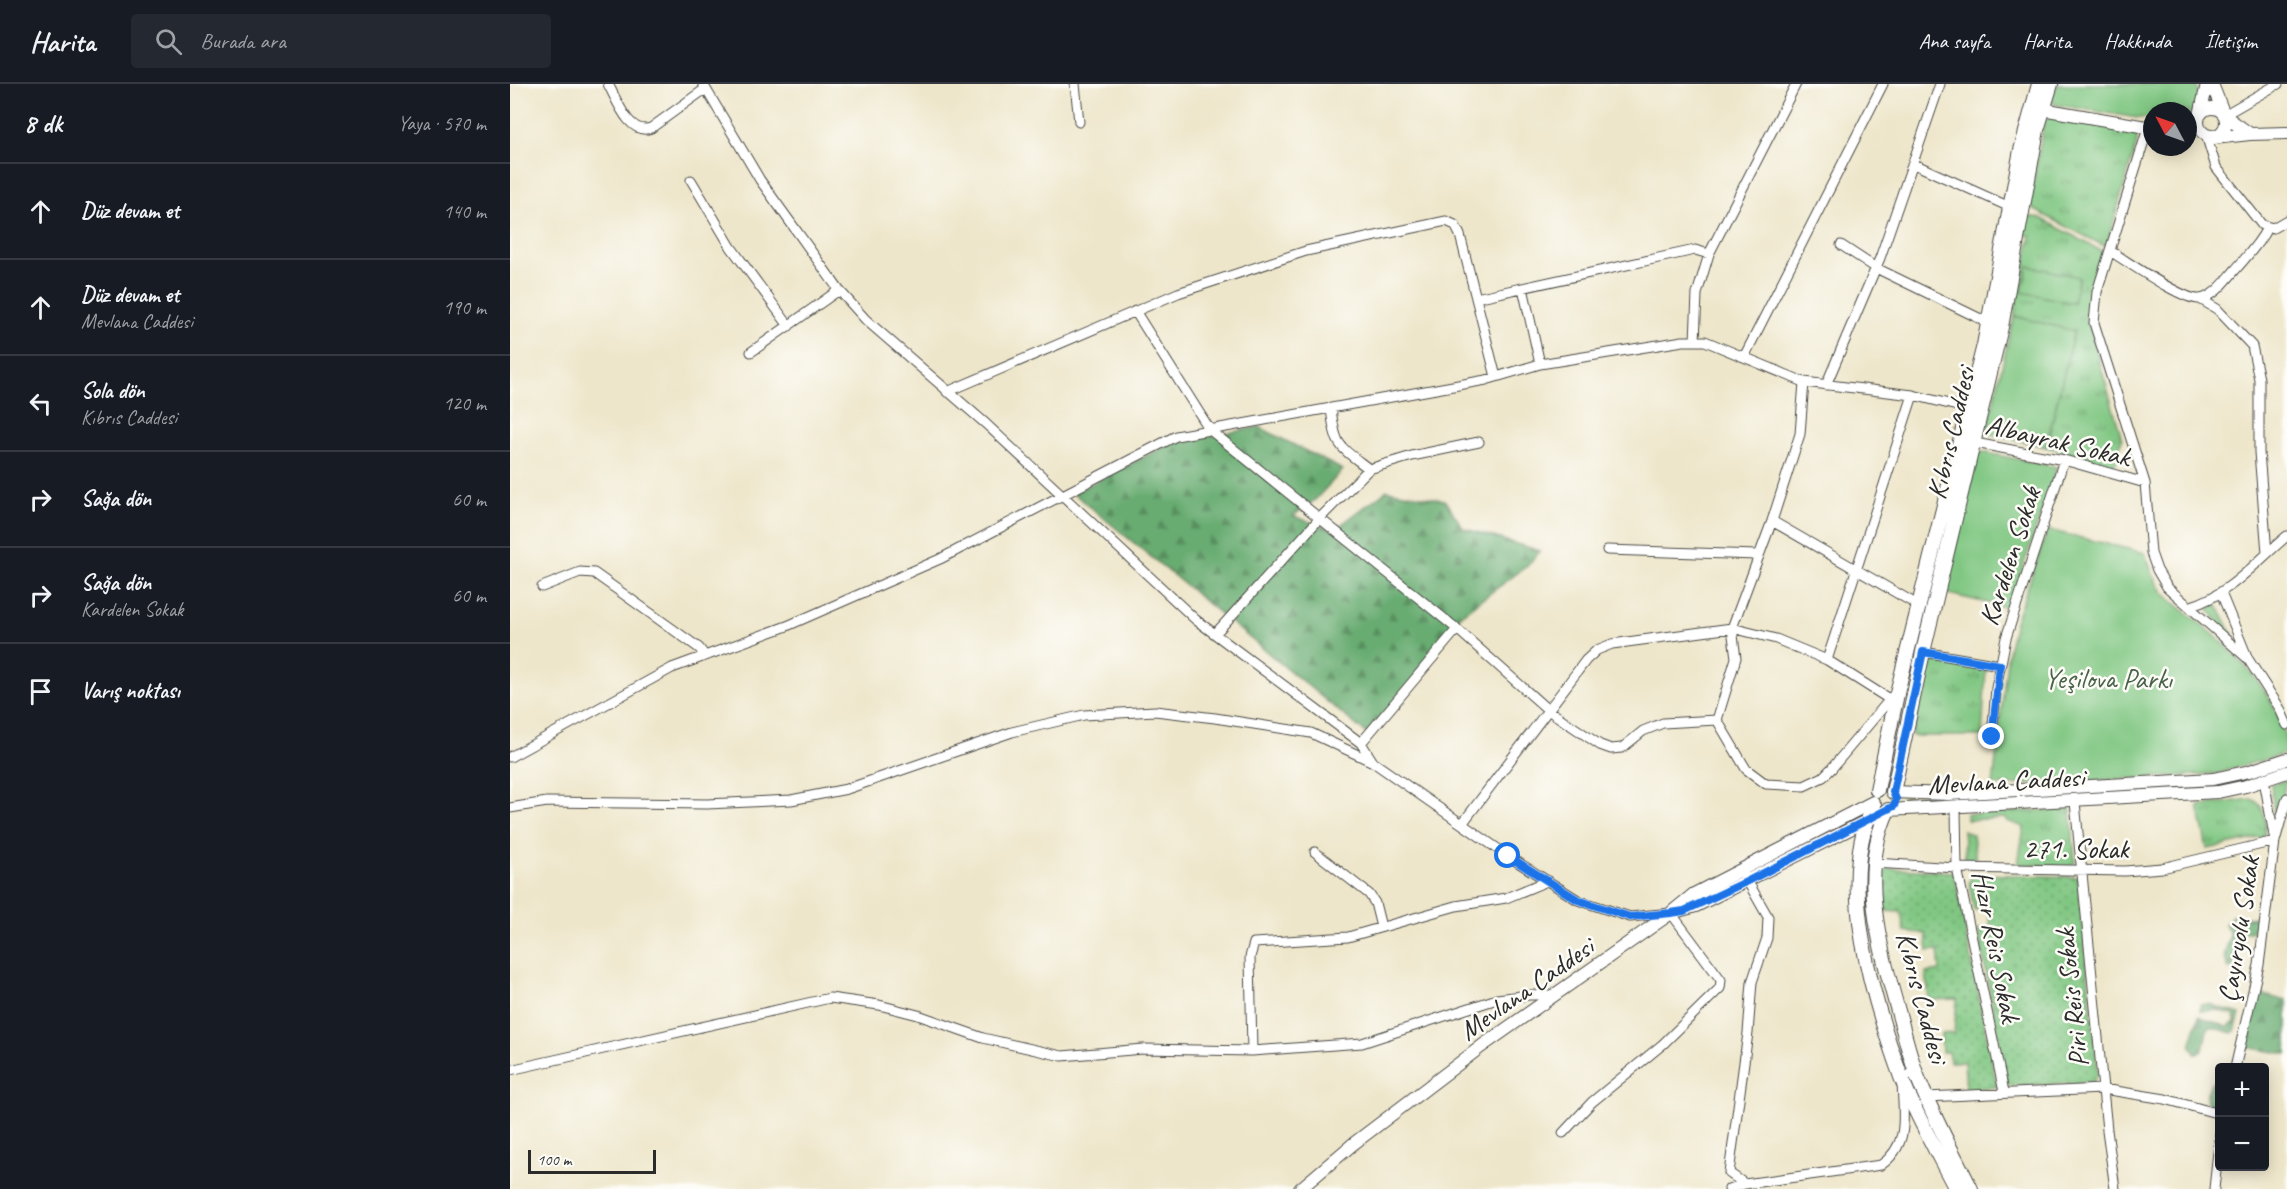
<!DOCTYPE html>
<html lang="tr">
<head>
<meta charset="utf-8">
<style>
  body { margin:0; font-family:Caveat,sans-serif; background:#242831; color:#f1f3f6 }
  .controls { position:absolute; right:18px; bottom:18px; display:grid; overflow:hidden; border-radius:6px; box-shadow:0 3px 15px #0003 }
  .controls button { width:54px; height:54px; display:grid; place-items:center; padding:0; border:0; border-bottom:2px solid #363941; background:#171b24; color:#f1f3f6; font:30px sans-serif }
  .compass { position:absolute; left:1633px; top:18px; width:54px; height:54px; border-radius:50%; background:#171b24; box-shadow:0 3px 15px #0003; rotate:311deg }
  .scale { position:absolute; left:18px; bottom:15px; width:128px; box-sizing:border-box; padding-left:6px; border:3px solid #2b2b2b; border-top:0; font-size:16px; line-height:21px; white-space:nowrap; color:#2b2b2b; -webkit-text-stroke:4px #fdfcf7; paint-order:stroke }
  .stop { position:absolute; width:18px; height:18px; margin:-14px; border:4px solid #1a73e8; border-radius:50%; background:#fff }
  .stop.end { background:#1a73e8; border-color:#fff; box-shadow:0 2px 6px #0008 }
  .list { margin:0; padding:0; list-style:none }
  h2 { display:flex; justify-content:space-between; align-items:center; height:78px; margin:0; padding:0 24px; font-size:26px }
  h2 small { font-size:20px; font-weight:400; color:#9ea1a6 }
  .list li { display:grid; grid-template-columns:39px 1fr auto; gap:18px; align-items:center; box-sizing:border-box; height:96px; padding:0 24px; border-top:2px solid #363941 }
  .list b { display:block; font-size:22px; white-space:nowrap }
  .list p { margin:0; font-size:20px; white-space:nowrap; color:#9ea1a6 }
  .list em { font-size:20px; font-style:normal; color:#9ea1a6 }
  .icon { flex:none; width:33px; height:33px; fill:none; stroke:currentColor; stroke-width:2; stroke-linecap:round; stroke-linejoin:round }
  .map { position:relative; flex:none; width:1777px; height:1105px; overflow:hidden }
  header { display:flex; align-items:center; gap:36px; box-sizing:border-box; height:84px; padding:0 30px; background:#171b24; border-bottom:2px solid #363941 }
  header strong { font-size:28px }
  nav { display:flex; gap:33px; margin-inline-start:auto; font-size:21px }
  .search { width:420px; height:54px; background:#242831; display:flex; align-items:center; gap:15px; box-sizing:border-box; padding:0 21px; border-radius:6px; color:#9ea1a6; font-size:22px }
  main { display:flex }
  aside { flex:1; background:#171b24 }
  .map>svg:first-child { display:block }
</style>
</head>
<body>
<header>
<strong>Harita</strong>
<div class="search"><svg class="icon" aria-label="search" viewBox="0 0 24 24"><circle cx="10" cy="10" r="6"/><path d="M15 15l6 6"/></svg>Burada ara</div>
<nav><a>Ana sayfa</a><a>Harita</a><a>Hakkında</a><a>İletişim</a></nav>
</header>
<main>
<aside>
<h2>8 dk<small>Yaya · 570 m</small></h2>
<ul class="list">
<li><svg class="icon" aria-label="ahead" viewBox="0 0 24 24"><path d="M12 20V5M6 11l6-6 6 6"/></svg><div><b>Düz devam et</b></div><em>140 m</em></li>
<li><svg class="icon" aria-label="ahead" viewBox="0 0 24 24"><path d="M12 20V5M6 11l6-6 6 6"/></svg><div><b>Düz devam et</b><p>Mevlana Caddesi</p></div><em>190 m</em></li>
<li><svg class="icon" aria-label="left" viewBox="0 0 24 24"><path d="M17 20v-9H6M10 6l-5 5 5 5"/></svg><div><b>Sola dön</b><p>Kıbrıs Caddesi</p></div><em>120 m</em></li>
<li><svg class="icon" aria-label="right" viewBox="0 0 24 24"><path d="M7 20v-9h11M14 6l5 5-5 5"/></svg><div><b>Sağa dön</b></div><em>60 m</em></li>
<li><svg class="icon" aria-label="right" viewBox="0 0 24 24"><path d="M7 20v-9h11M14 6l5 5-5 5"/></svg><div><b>Sağa dön</b><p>Kardelen Sokak</p></div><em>60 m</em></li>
<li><svg class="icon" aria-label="arrive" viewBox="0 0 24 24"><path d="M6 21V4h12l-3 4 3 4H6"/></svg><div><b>Varış noktası</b></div></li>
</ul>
</aside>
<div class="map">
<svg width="1777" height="1105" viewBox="0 0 1777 1105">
  <defs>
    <pattern id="grass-tufts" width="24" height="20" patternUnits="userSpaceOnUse" patternTransform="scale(1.5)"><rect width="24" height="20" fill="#81c783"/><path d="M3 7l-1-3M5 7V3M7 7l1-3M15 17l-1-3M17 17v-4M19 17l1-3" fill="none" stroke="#6aa26b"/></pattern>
    <pattern id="forest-firs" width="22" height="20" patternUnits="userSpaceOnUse" patternTransform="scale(1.5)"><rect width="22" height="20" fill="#68ac71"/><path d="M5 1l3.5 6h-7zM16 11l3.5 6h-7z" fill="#568c5d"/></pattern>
    <pattern id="garden-dots" width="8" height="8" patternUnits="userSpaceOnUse" patternTransform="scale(1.5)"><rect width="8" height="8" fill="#81c783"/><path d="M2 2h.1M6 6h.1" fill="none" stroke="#6aa26b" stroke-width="1.8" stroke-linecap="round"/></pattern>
  </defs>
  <rect width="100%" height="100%" fill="#fdfcf7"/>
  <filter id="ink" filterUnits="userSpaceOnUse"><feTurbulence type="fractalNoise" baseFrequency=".0167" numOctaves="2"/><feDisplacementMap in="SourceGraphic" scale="12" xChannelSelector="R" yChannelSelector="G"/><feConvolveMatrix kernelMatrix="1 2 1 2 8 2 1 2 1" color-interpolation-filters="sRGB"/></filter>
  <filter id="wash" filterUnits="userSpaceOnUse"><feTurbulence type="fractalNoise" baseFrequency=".008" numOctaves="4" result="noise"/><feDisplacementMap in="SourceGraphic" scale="24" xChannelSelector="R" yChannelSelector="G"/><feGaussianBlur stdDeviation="1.35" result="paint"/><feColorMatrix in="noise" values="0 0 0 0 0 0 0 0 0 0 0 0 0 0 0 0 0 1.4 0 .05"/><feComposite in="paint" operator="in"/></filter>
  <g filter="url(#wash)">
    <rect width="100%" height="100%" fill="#eee6ca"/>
    <path fill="url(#grass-tufts)" stroke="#567957" stroke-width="1.5" d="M 1539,32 L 1626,48 L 1627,58 L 1596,163 L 1519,123 L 1534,38 Z
      M 1518,132 L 1531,134 L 1593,168 L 1578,238 L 1612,355 L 1605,381 L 1536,363 L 1564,247 L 1504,232 L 1521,152 L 1514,150 Z
      M 1707,520 L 1729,563 L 1698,525 Z
      M 1417,575 L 1476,584 L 1472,652 L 1402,652 Z
      M 1748,690 L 1715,702 L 1392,721 L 1393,713 L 1711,699 Z
      M 1776,696 L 1766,747 L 1761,700 Z
      M 1741,715 C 1755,719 1758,741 1753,753 L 1697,765 L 1688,722 Z
      M 1561,725 L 1565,778 L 1559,783 L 1508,780 L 1514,743 L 1497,737 L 1496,734 L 1457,736 L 1456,730 Z
      M 1453,746 L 1463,751 L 1466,778 L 1455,774 Z"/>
    <path fill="url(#forest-firs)" stroke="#4a6c4e" stroke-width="1.5" d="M 749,343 L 833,386 L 805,416 L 783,432 L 824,446 L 877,406 L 935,416 L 953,444 L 1030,467 L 1017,482 L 951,531 L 912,589 L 858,651 L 563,409 L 662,359 Z
      M 1722,832 L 1743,833 L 1750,838 L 1750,842 L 1742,848 L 1730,848 L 1729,852 L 1734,854 C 1731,867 1723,866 1724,883 L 1719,885 L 1714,873 L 1720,850 L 1715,840 Z
      M 1747,909 L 1777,917 L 1777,970 L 1735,963 Z
      M 1690,920 L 1699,920 L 1730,930 L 1725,947 L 1722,949 L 1701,943 L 1697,946 L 1693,967 L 1686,970 L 1680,961 L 1689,932 L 1717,943 L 1725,938 L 1724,931 L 1707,926 L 1690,927 Z
      M 1701,999 L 1709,1001 L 1707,1021 L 1697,1019 L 1696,1011 Z"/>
    <path fill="#81c783" stroke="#567957" stroke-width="1.5" d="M 1547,0 L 1686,0 L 1691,17 L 1682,32 L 1678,32 L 1678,27 L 1642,27 L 1642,34 L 1627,34 L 1543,20 L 1542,12 Z
      M 1518,182 L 1569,193 L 1563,219 L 1512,208 Z
      M 1504,232 L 1564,247 L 1536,363 L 1476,349 Z
      M 1472,368 L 1547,383 L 1499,524 L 1434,509 L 1468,370 Z
      M 1538,446 L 1635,469 C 1640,482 1645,499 1655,510 C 1669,525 1689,537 1704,551 C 1737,581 1776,623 1777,669 L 1705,690 L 1483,702 L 1498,567 L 1505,538 Z"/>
    <path fill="url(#garden-dots)" stroke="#567957" stroke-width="1.5" d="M 1371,784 L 1444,788 L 1487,1003 L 1456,1005 L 1454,978 L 1440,978 L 1438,968 L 1432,968 L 1431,950 L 1444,949 L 1447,915 L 1419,916 L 1416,889 L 1430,887 L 1428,866 L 1418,867 L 1416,850 L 1394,847 L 1391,828 L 1374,827 Z
      M 1467,790 L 1568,793 L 1588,990 L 1583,998 L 1499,1002 L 1497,999 L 1468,846 L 1481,843 L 1477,824 L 1464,826 L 1459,799 L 1462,792 Z"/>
  </g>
  <g filter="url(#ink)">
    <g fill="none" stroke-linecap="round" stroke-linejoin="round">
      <g stroke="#484743" stroke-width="11">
        <path id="minor" d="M 98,0 C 107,16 119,52 141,44 L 195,5
          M 193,0 L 250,96 L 329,206 L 356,236 L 476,340 L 686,536 L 851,659 L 863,678
          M 565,0 L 569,38
          M 1714,31 L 1768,0
          M 1638,44 L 1587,208 L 1584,239 L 1635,399 L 1641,469 L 1647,486 L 1657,503 L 1738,575 L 1711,509
          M 1696,51 L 1706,83 L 1752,141 L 1763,144 L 1777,136
          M 1404,80 L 1502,124
          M 181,96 L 221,163 L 279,242
          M 1331,161 L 1366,184 L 1479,239
          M 1600,167 C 1617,177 1673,217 1690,215 C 1705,213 1717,195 1726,185 C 1737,172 1749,160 1757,144
          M 1013,204 L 1030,280
          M 966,214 L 1185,166 L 1199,170
          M 1690,215 L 1707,225 L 1742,262 L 1749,295 L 1749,368 L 1757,469
          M 625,227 L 700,346 L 947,545 L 1038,626 L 1090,661 L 1101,665 L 1112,664 L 1133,647 L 1153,639 L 1207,636
          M 1185,257 L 1187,210 L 1199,170 L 1286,0
          M 241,268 L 329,206
          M 1234,273 L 1373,0
          M 1294,298 L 1290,350 L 1262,437 L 1222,544 L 1226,574 L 1207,636 L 1236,685 L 1256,700 L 1294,702 L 1313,693 L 1322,684 L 1386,608
          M 1316,301 L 1370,174 L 1430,0
          M 437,308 L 668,209 L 796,167 L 936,137 L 945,141 L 950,151 L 986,293
          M 821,324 C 825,363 829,362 859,385
          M 1460,358 L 1554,376 L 1635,399
          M 1262,437 L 1411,523
          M 1097,466 L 1247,471
          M 32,503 L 70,488 L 84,489 L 189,564 L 195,572
          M 1681,522 C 1718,512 1748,476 1777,452
          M 705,550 L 810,434 L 859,385 L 902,372 L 969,358
          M 1413,568 L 1490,581
          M 1738,575 L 1769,623 L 1777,641
          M 1317,576 L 1403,311
          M 1482,653 L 1486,604 L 1496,554 L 1554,376
          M 851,659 L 947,545
          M 0,673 L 162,584 L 277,542 L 430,475 L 666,352 L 976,296 L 1030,280 L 1173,257 L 1195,257 L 1294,298 L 1403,311 L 1463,326
          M 1565,718 L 1597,1046 L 1605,1105
          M 0,724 L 37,718 L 197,720 L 281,716 L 337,705 L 502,648 L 574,631 L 645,627 L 705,634 L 801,649 L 863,678 L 998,772 L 1068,816 L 1120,833 L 1161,829 L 1211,896 L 1210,904 L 1153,960 L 1082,1018 L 1053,1049
          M 1446,724 L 1447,784 L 1494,1008
          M 952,740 L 1076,576 L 1087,566 L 1102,560 L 1222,544 L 1266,555 L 1317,576 L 1379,615
          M 805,768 L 859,810 L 865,819 L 871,843
          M 1364,779 L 1447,784 L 1615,787 L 1652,784 L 1765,757 L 1754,696
          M 1234,791 L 1258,833 L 1257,854 L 1242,898 L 1238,949 L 1219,1089 L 1235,1100
          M 742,967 L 740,873 L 744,859 L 838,853 L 946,822 L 996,814 L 1037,797
          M 1725,984 L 1749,881 L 1765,757 L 1777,714
          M 0,986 L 320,914 L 369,921 L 408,931 L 473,954 L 552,972 L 633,965 L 742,967 L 852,959 L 987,915 L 1019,911 L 1044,911
          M 1416,1013 L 1593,1005 L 1655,1015 L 1710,1030
          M 1219,1105 L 1235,1100 L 1371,1081 C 1402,1059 1392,1028 1392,994 L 1405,988
          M 1704,1105 L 1710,1049"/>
      </g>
      <g stroke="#484743" stroke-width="14">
        <path id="tertiary" d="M 1702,0 L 1713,28
          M1688 38a14 14 0 1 1 28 0a14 14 0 1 1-28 0Z
          M 1532,25 L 1642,44
          M 1690,31 L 1697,0
          M 1740,50 L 1777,49
          M 1704,54 L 1740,50 L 1716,33
          M 1383,708 L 1438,710 L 1703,695 L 1740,687 L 1777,675
          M 1162,828 L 1184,810 L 1363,718
          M 790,1105 L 843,1060 L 972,962 L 1161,829 L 1186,822 L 1378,726 L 1708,708 L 1736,702 L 1777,688"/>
      </g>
      <g stroke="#484743" stroke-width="16">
        <path id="secondary" d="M 1367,706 L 1388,605 L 1474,261 L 1511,66 L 1529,0
          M 1383,708 L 1413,568 L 1491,243 L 1527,46 L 1541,0
          M 1364,721 C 1325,796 1364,919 1391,993 C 1406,1032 1427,1068 1446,1105
          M 1378,726 C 1348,790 1370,863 1388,927 C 1394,948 1399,969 1406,989 C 1421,1029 1442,1067 1461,1105"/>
      </g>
      <use href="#minor" stroke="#fff" stroke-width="9"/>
      <use href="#tertiary" stroke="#fff" stroke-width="12"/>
      <use href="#secondary" stroke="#fff" stroke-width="14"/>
    </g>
  </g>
  <g fill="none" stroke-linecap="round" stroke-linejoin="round" filter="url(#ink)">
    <path stroke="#1a73e8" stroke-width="8" d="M 998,772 L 1068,816 L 1120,833 L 1161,829 L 1174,827 L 1238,797 L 1384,722 L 1386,715 L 1383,708 L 1413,568 L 1490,581 L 1482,653"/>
  </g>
  <g text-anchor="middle" stroke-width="5" stroke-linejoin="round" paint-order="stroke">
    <g font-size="28" fill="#2b2b2b" stroke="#fdfcf7">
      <text transform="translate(1440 349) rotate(-77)" y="10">Kıbrıs Caddesi</text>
      <text transform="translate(1548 356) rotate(13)" y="10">Albayrak Sokak</text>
      <text transform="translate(1499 472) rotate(-72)" y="10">Kardelen Sokak</text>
      <text transform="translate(1496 696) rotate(-3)" y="10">Mevlana Caddesi</text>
      <text x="1566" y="774">271. Sokak</text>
      <text transform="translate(1728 845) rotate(-81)" y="10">Çayıryolu Sokak</text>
      <text transform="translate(1487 862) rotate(79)" y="10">Hızır Reis Sokak</text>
      <text transform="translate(1016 904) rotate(-35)" y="10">Mevlana Caddesi</text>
      <text transform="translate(1413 913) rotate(75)" y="10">Kıbrıs Caddesi</text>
      <text transform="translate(1561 914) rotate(-96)" y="10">Piri Reis Sokak</text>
    </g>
    <g font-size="28" fill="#49624a" stroke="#fdfcf7">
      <text x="1598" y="604">Yeşilova Parkı</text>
    </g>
  </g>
</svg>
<div class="controls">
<button>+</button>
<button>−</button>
</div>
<svg class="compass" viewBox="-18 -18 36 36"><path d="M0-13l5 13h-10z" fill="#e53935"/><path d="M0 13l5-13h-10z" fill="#9ea1a6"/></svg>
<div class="scale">100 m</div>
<div class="stop" style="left:998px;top:772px"></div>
<div class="stop end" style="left:1482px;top:653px"></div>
</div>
</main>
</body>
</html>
